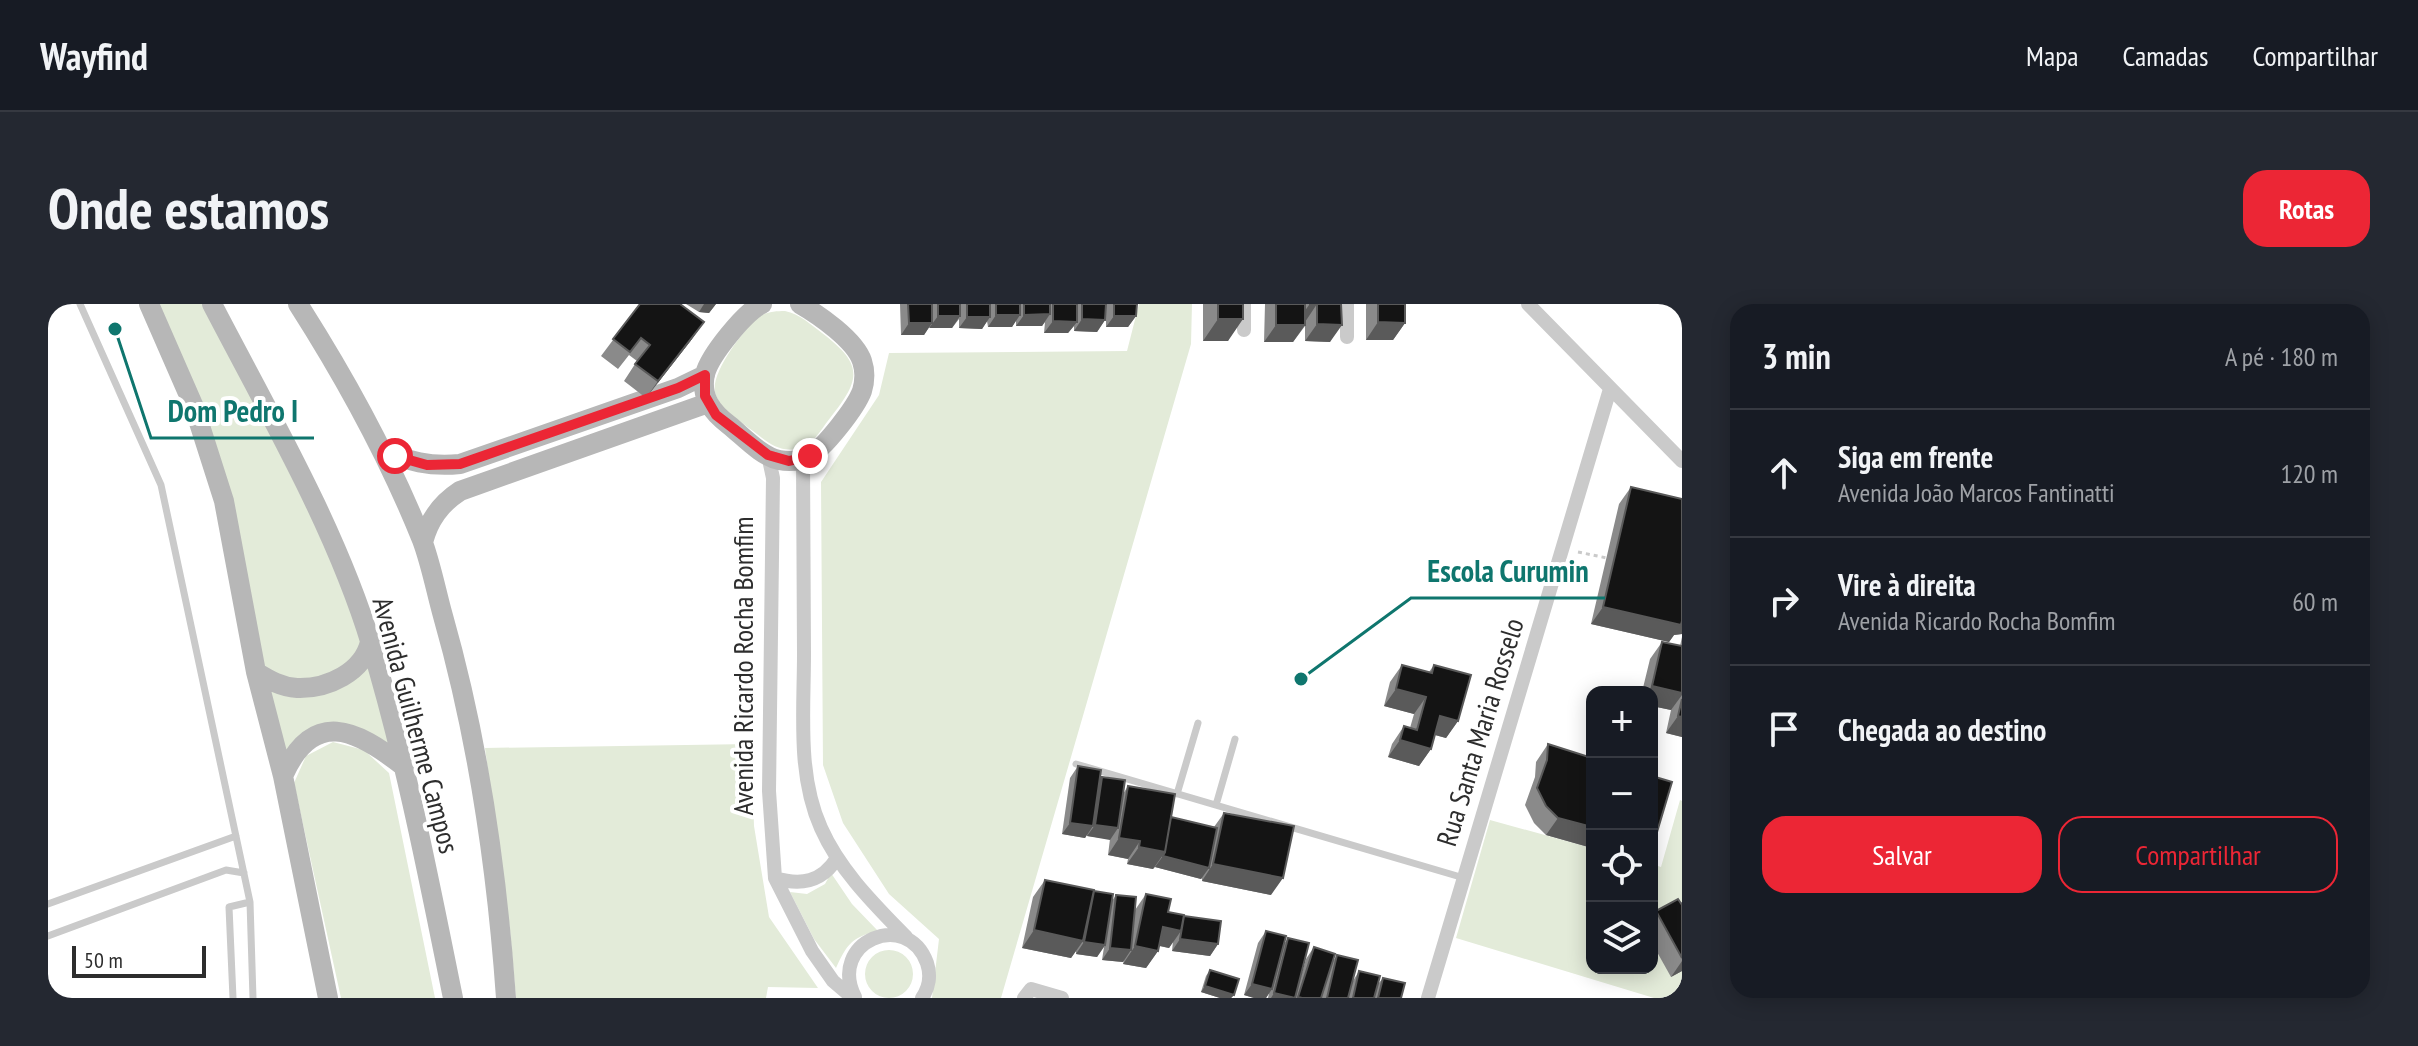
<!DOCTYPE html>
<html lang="pt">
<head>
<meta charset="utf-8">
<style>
  body { margin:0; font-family:"PT Sans Narrow",sans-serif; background:#242831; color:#f1f3f6 }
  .controls { position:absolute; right:24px; bottom:24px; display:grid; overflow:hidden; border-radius:16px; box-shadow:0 4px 20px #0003 }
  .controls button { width:72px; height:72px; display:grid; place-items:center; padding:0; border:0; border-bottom:2px solid #363941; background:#171b24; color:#f1f3f6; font:40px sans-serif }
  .scale { position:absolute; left:24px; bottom:20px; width:134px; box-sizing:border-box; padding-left:8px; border:4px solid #2d2d2d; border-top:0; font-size:22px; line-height:28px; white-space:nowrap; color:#2d2d2d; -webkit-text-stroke:6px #fff; paint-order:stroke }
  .stop { position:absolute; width:24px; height:24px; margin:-18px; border:6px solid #ec2635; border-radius:50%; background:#fff }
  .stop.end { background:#ec2635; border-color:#fff; box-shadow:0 2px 8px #0008 }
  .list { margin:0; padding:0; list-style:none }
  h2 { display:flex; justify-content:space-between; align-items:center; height:104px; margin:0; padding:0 32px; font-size:34px }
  h2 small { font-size:26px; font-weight:400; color:#9ea1a6 }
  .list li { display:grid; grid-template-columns:52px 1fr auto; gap:24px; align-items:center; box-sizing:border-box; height:128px; padding:0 32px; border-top:2px solid #363941 }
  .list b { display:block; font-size:30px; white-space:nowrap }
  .list p { margin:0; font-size:26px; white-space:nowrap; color:#9ea1a6 }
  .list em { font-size:26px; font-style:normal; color:#9ea1a6 }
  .actions { display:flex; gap:16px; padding:24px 32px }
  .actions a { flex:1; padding:18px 0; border:2px solid #ec2635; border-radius:24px; text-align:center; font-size:28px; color:#ec2635 }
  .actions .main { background:#ec2635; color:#fff }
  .icon { flex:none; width:44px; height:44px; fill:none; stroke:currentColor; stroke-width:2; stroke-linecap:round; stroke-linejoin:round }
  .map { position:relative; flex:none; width:1634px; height:694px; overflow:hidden; border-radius:24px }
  header { display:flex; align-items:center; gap:48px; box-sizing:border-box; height:112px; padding:0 40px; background:#171b24; border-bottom:2px solid #363941 }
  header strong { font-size:38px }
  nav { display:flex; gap:44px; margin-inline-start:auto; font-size:28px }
  .intro { display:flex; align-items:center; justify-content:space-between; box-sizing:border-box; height:192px; padding:0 48px }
  h1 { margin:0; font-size:56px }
  .button { padding:20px 36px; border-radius:24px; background:#ec2635; color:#fff; font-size:28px; font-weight:700 }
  main { display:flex; gap:48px; padding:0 48px }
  aside { flex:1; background:#171b24; border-radius:24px; box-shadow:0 4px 20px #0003 }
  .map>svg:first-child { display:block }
</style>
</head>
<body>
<header>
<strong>Wayfind</strong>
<nav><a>Mapa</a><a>Camadas</a><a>Compartilhar</a></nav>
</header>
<div class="intro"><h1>Onde estamos</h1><a class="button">Rotas</a></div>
<main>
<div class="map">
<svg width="1634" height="694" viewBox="0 0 1634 694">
  <rect width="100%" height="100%" fill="#fff"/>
  <path fill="#e3ebd9" d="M 107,0 L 158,0 L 281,247 L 316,343 L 301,362 L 275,374 L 248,378 L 211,362 L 190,252 Z
    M 1091,0 L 1144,0 L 1143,40 L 953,694 L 884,694 L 891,635 L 841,590 L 795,519 L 775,461 L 773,178 L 831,91 L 841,49 L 1079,47 Z
    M 737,7 C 752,10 762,20 774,29 C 819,63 811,77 779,118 C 771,129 763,143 748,145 C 730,148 718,137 705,127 C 691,116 671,106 667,88 C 663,69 694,28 708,15 C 716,8 727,7 737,7 Z
    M 322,359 L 346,447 L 312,425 L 237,454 L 216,381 L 248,390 Z
    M 285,438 L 316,446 L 341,469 L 387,694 L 293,694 L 246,479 L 258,452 Z
    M 703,440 L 706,522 L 721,613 L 770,684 L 720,683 L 718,694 L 468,694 L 462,626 L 437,444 Z
    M 1632,496 L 1634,497 L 1634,694 L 1606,694 L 1408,634 L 1442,516 L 1544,544 L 1544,664 L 1604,664 L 1604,560 L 1613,563 Z
    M 783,569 L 804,600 L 830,627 C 804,633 799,640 788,664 L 766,635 L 742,588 L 759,590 L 777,580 Z
    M817 670a24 24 0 1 1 48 0a24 24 0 1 1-48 0Z"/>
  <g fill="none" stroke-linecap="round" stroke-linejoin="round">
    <path stroke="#cacaca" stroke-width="3" stroke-dasharray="4 4" stroke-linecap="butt" d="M 1530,248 L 1559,254"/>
    <path stroke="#cacaca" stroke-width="7" d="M 32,0 L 113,181 L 202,598 L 205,694
      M 1028,460 L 1416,574
      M 1129,490 L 1150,419
      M 1168,501 L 1187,435
      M 0,600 L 188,532
      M 0,632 L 178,566 L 196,569
      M 185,694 L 181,603 L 202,598"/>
    <path stroke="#cacaca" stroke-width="14" d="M 1299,0 L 1299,33
      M 1480,0 L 1634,157
      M 1196,26 L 1196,0
      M 720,151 L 725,174 L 721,487 L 727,574 L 764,647 L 785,677 L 805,694
      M 755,155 C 755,220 756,285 756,350 C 756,407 749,471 773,524 C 792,567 827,601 859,634
      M 727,574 C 753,582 774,578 789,554
      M 807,693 C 779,638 859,604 879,659 C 883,671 881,684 874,694
      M 976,694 L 983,685 L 1014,694
      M 1380,694 L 1562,85"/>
    <path stroke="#b7b7b7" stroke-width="20" d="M 101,0 L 146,103 L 176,197 L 208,368 L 235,472 L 280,694
      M 164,0 C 220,108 288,224 323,340 C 358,456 381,576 405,694
      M 250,0 C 298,75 341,154 374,236 C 383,260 388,287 395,312 C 430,435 449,566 458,694
      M 714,0 C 697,8 662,51 657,70 C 652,93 664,108 681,121 C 696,133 713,152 731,156 C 741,158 752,157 761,152 C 776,145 808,103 814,87 C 817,77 817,66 814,57 C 807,36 771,11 752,0
      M 333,144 C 359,158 383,163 412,160 L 630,84 L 657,71
      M 375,238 C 381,216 392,200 412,187 L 660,99
      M 208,368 C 221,376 233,383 249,384 C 280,385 315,368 322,338
      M 235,472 C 265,404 308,425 355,462"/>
  </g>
  <path fill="#8a8a8a" d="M 592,0 L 644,35 L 598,94 L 576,77 L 589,57 L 581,51 L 570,65 L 553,52 Z
    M 638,0 L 668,0 L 661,9 L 651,8 Z
    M 852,0 L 1058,0 L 1057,16 L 1049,28 L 1026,27 L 1026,22 L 1020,29 L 996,29 L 997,18 L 994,22 L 968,22 L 968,16 L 964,23 L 940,23 L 939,17 L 934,25 L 911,24 L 911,15 L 904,24 L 881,23 L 876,31 L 853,31 Z
    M 1058,0 L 1089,0 L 1088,12 L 1080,23 L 1058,23 Z
    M 1155,0 L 1195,0 L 1180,37 L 1155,37 Z
    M 1217,0 L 1293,0 L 1282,38 L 1257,37 L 1257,22 L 1245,38 L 1216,38 Z
    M 1318,0 L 1357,0 L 1357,19 L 1345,36 L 1318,36 Z
    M 1583,183 L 1634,195 L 1634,330 L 1626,331 L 1621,338 L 1543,320 L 1571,200 Z
    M 1634,333 L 1634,433 L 1618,429 L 1623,406 L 1604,402 L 1604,388 L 1594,388 L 1602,355 L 1614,338 L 1632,342 Z
    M 1354,361 L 1381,368 L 1386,361 L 1410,417 L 1398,434 L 1387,431 L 1383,445 L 1371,462 L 1340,453 L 1344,440 L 1356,422 L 1362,424 L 1366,410 L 1336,402 L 1342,378 Z
    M 1500,440 L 1544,544 L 1498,531 L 1486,519 L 1477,501 L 1487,473 L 1488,458 Z
    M 1030,462 L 1052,476 L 1054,473 L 1075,490 L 1080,482 L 1123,513 L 1166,523 L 1176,509 L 1223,591 L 1154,577 L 1154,574 L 1153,575 L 1107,563 L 1105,565 L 1079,560 L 1080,555 L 1060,551 L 1062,535 L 1039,532 L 1039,530 L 1037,534 L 1014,530 L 1022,474 Z
    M 997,576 L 1046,587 L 1064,597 L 1068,591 L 1087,606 L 1098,590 L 1120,608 L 1170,640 L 1162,652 L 1124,647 L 1125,637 L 1121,644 L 1111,642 L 1110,647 L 1098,664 L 1075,660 L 1076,656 L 1075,658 L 1054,656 L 1056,643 L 1049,653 L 1028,650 L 1028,647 L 1023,654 L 974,644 L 985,593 Z
    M 1634,598 L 1634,667 L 1623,673 L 1604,639 L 1604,613 L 1608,607 Z
    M 1218,627 L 1236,640 L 1240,634 L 1253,672 L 1258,655 L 1266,643 L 1285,657 L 1289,651 L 1305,677 L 1311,667 L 1330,680 L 1335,674 L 1353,694 L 1220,694 L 1221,689 L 1218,694 L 1206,694 L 1196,691 L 1210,639 Z
    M 1162,666 L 1186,691 L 1183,694 L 1172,694 L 1153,688 L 1158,672 Z"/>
  <path fill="#5a5a5a" d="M 656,0 L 668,0 L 661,9 L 651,8 Z
    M 1269,0 L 1257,18 L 1249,18 L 1261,1 Z
    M 1002,10 L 994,22 L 968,22 L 976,11 Z
    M 948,11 L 972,11 L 964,23 L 940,23 Z
    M 890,12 L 912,12 L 904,24 L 881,24 Z
    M 1066,12 L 1088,12 L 1080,23 L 1058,23 Z
    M 919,13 L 942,13 L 934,25 L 911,24 Z
    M 1034,15 L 1057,16 L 1049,28 L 1026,27 Z
    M 1170,15 L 1195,15 L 1180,37 L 1155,37 Z
    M 1005,17 L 1029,18 L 1020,29 L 996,29 Z
    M 656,18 L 644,35 L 598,94 L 610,77 Z
    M 1330,18 L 1357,19 L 1345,36 L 1318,36 Z
    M 861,19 L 884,19 L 876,31 L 853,31 Z
    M 1269,20 L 1294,21 L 1282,38 L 1257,37 Z
    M 1228,21 L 1257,21 L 1245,38 L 1216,38 Z
    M 1555,303 L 1634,315 L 1634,330 L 1626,331 L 1621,338 L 1543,320 Z
    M 1604,382 L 1634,389 L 1634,391 L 1623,406 L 1604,402 L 1604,388 L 1599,388 Z
    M 1348,385 L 1378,393 L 1366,410 L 1336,402 Z
    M 1392,412 L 1410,417 L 1398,434 L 1380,429 Z
    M 1630,412 L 1634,413 L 1634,433 L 1618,429 Z
    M 1352,436 L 1383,445 L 1371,462 L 1340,453 Z
    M 1510,514 L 1544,523 L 1544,544 L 1498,531 Z
    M 1022,519 L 1045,522 L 1037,534 L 1014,530 Z
    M 1047,521 L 1070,524 L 1062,536 L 1039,532 Z
    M 1071,534 L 1092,537 L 1080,555 L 1060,551 Z
    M 1091,543 L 1117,548 L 1105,565 L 1079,560 Z
    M 1115,552 L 1161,564 L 1153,575 L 1107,563 Z
    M 1165,560 L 1235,574 L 1223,591 L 1154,577 Z
    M 1115,623 L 1133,627 L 1121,644 L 1104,640 Z
    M 986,626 L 1035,637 L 1023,654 L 974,644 Z
    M 1132,635 L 1170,640 L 1162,652 L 1124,647 Z
    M 1036,638 L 1057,641 L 1049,653 L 1028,650 Z
    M 1087,642 L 1110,647 L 1098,664 L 1075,660 Z
    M 1062,644 L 1083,646 L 1075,658 L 1054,656 Z
    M 1634,657 L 1634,667 L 1623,673 Z
    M 1204,680 L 1224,685 L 1218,694 L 1206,694 L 1196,691 Z
    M 1157,682 L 1186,691 L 1183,694 L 1172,694 L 1153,688 Z
    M 1226,689 L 1244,694 L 1223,694 Z"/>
  <path fill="#141414" stroke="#5a5a5a" stroke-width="2" d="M 592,0 L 632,0 L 656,18 L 610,77 L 587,60 L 602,41 L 593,34 L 582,48 L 565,35 Z
    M 860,0 L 884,0 L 884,19 L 861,19 Z
    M 890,0 L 912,0 L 912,12 L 890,12 Z
    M 919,0 L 942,0 L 942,13 L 919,13 Z
    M 948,0 L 972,0 L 972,11 L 948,11 Z
    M 976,0 L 1002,0 L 1002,10 L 976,11 Z
    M 1005,0 L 1029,0 L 1029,18 L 1005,17 Z
    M 1034,0 L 1058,0 L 1057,16 L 1034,15 Z
    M 1066,0 L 1089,0 L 1088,12 L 1066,12 Z
    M 1170,0 L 1195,0 L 1195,15 L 1170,15 Z
    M 1228,0 L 1257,0 L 1257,21 L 1228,21 Z
    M 1261,0 L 1293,0 L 1294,21 L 1269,20 L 1269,0 Z
    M 1330,0 L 1357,0 L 1357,19 L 1330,18 Z
    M 1583,183 L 1634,195 L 1634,317 L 1633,321 L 1555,303 Z
    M 1614,338 L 1634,342 L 1634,389 L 1604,382 Z
    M 1354,361 L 1384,369 L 1386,361 L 1423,371 L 1410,417 L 1392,412 L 1383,445 L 1352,436 L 1356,422 L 1369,426 L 1378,393 L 1348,385 Z
    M 1634,395 L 1634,413 L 1630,412 Z
    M 1500,440 L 1544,454 L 1544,523 L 1510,514 L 1498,502 L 1489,484 L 1499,456 Z
    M 1030,462 L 1053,466 L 1045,522 L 1022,519 Z
    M 1604,472 L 1624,478 L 1609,528 L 1604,527 Z
    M 1054,473 L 1077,476 L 1070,524 L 1047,521 Z
    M 1080,482 L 1127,490 L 1117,548 L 1091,543 L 1092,537 L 1071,534 Z
    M 1176,509 L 1246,522 L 1235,574 L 1165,560 Z
    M 1123,513 L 1169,524 L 1161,564 L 1115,552 L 1117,548 Z
    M 997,576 L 1046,586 L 1035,637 L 986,626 Z
    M 1046,587 L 1065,590 L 1057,641 L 1036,638 Z
    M 1098,590 L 1123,595 L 1120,608 L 1136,611 L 1133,627 L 1115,623 L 1110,647 L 1087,642 Z
    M 1068,591 L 1088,593 L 1083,646 L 1062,644 Z
    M 1630,595 L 1634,601 L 1634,654 L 1608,607 Z
    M 1136,612 L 1173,617 L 1170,640 L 1132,635 Z
    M 1218,627 L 1238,632 L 1224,685 L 1204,680 Z
    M 1240,634 L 1261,639 L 1247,694 L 1226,689 Z
    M 1266,643 L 1287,650 L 1273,694 L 1254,694 L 1250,693 Z
    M 1289,651 L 1310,656 L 1300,694 L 1279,694 Z
    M 1162,666 L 1191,675 L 1186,691 L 1157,682 Z
    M 1311,667 L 1332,672 L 1326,694 L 1305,694 Z
    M 1335,674 L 1357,679 L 1353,694 L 1330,694 Z"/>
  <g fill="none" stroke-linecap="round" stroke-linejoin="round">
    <path stroke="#ec2635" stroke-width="10" d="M 347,152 L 379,161 L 412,160 L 630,84 L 657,71 L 657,92 L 668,111 L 720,151 L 741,157 L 762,152"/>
  </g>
  <g text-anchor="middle" stroke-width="8" stroke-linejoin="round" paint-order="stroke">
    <g font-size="28" fill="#2d2d2d" stroke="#fff">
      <text transform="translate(695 362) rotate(-90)" y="10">Avenida Ricardo Rocha Bomfim</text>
      <text transform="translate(368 421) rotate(75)" y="10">Avenida Guilherme Campos</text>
      <text transform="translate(1432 428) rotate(-73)" y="10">Rua Santa Maria Rosselo</text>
    </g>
  </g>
  <path fill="none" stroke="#0f766e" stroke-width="3" d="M67 25L103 134H266M1253 375L1363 294H1557"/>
  <g fill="#0f766e" stroke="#fff" stroke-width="3">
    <circle cx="67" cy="25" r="8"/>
    <circle cx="1253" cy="375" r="8"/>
  </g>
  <g font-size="30" text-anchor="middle" font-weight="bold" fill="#0f766e" stroke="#fff" stroke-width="8" stroke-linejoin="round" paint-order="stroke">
    <text x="185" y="118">Dom Pedro I</text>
    <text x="1460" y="278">Escola Curumin</text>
  </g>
</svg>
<div class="controls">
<button>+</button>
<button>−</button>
<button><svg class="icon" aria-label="locate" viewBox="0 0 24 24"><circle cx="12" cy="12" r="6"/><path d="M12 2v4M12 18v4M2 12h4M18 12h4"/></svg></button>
<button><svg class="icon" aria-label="layers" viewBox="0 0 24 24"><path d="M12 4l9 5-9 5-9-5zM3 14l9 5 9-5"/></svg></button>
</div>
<div class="scale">50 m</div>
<div class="stop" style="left:347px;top:152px"></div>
<div class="stop end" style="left:762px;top:152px"></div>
</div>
<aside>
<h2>3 min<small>A pé · 180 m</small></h2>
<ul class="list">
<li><svg class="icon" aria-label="ahead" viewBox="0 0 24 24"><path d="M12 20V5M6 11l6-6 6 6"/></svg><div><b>Siga em frente</b><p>Avenida João Marcos Fantinatti</p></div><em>120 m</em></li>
<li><svg class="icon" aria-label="right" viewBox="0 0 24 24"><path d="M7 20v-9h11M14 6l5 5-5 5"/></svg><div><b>Vire à direita</b><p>Avenida Ricardo Rocha Bomfim</p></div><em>60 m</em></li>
<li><svg class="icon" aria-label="arrive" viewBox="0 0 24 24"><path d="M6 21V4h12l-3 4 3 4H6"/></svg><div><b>Chegada ao destino</b></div></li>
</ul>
<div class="actions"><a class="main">Salvar</a><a>Compartilhar</a></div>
</aside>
</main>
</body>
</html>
